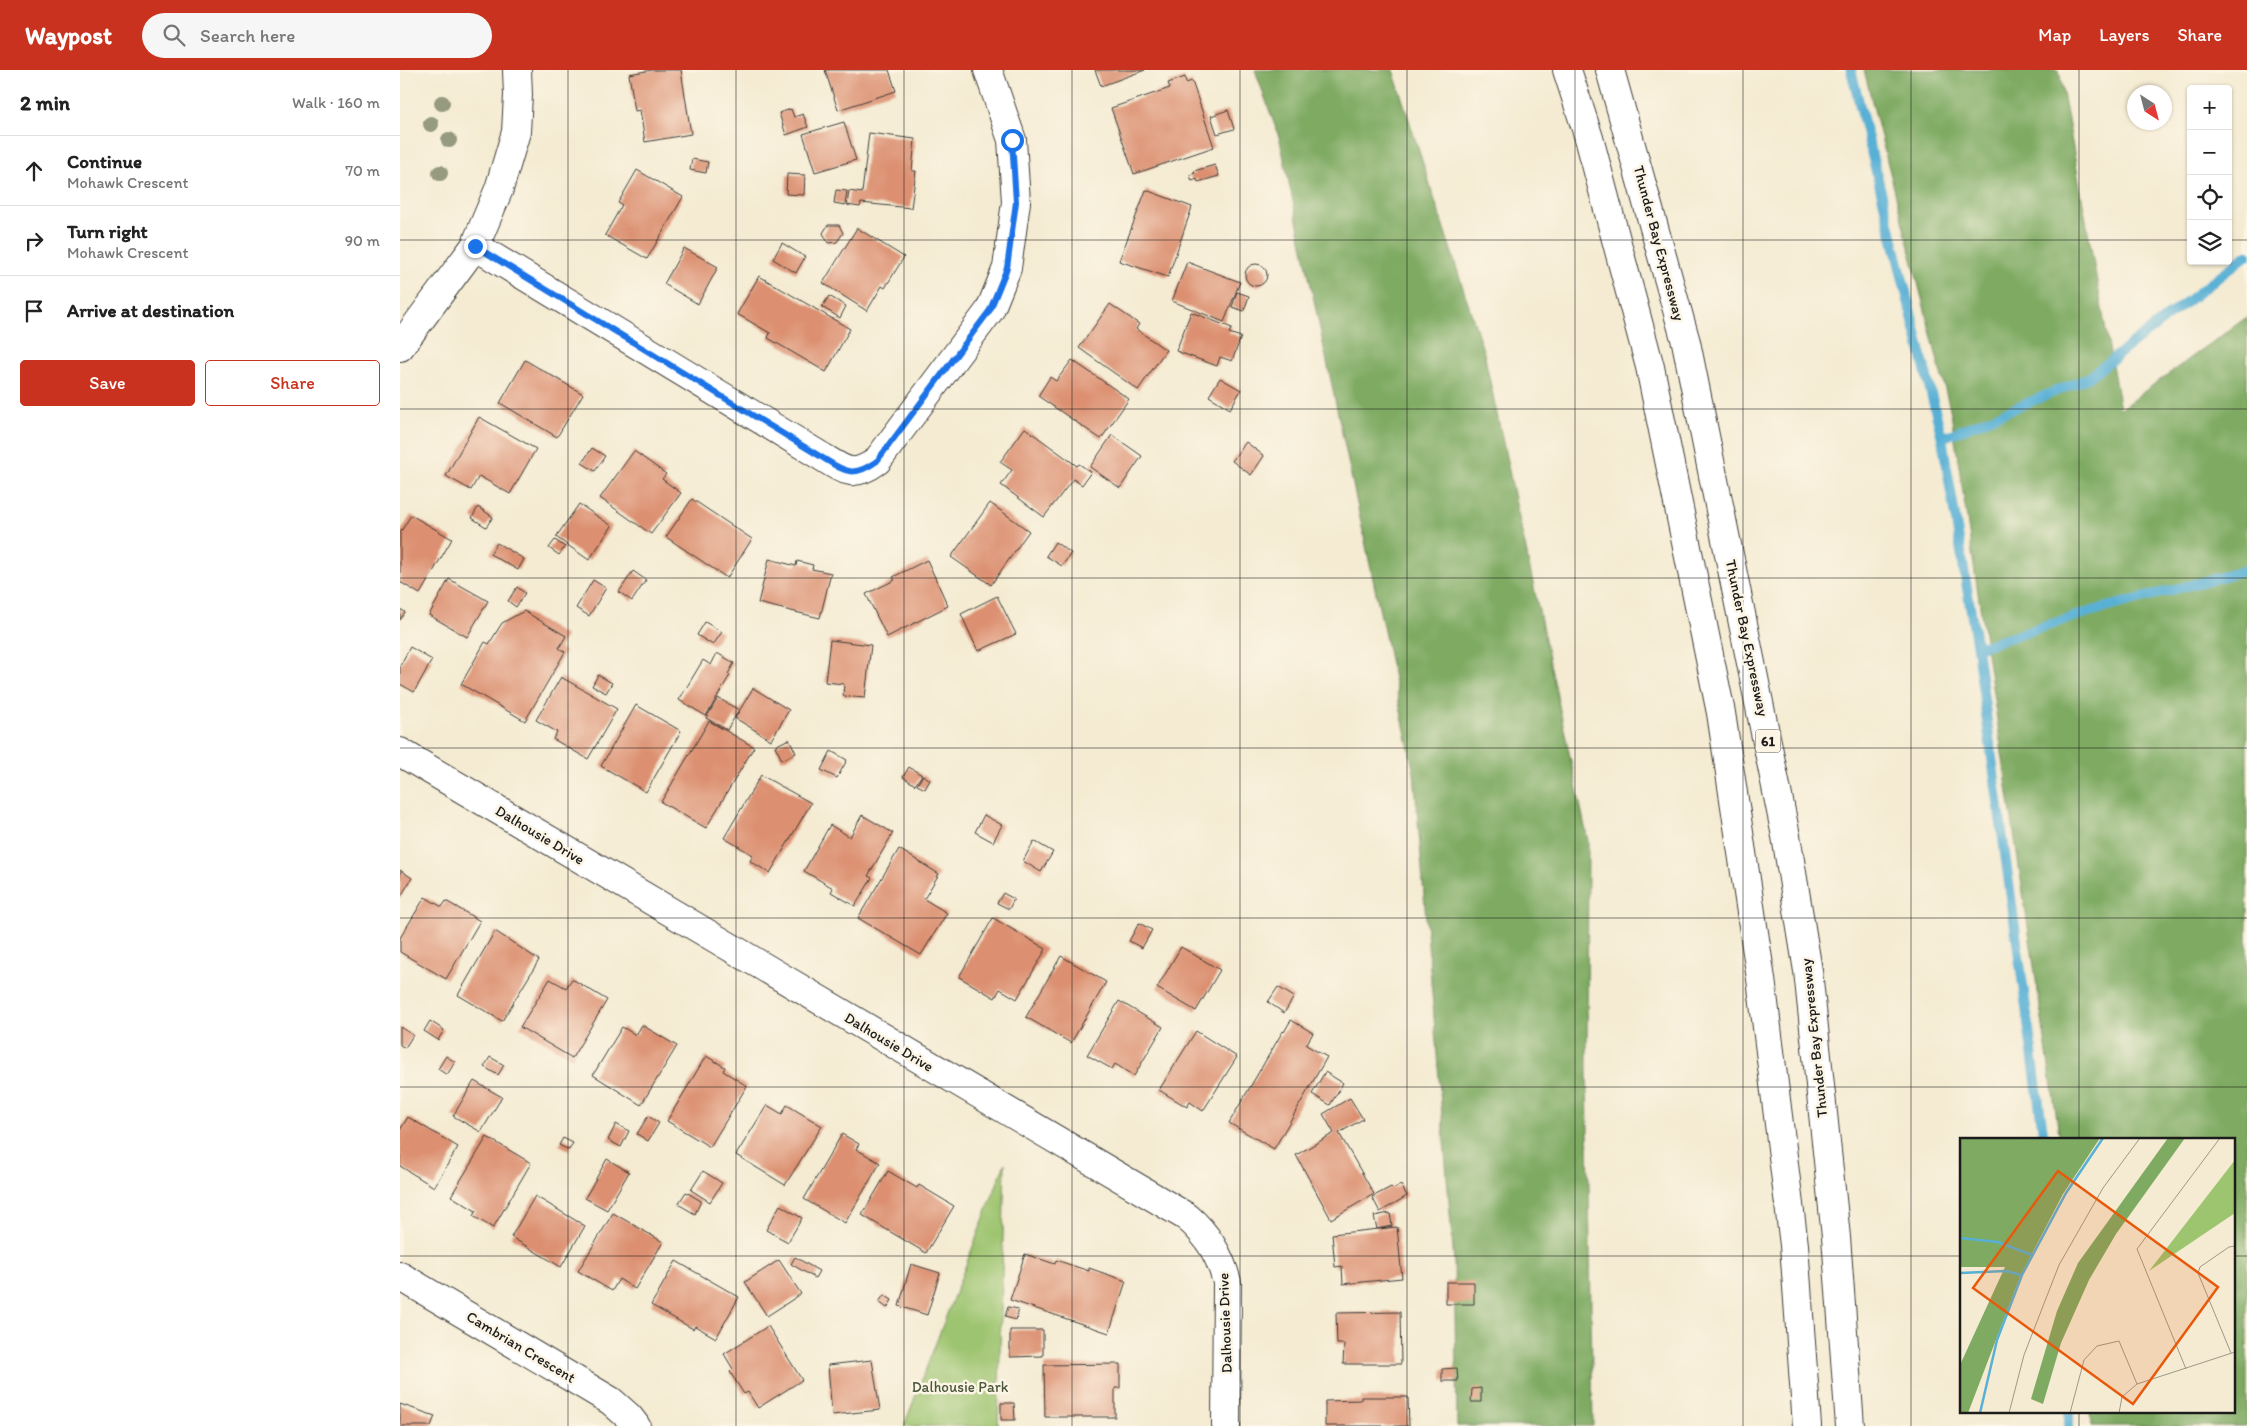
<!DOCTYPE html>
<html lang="en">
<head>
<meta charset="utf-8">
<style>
  body { margin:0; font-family:Itim,sans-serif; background:#f6f6f6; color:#222 }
  .controls { position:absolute; right:15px; top:15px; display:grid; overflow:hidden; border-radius:5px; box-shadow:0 1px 4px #0004 }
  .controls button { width:45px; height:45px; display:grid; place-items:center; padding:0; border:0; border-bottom:1px solid #e0e0e0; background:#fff; color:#222; font:25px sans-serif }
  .compass { position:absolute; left:1727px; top:15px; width:45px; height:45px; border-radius:50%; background:#fff; box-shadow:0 1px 4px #0004; rotate:144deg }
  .stop { position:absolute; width:15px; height:15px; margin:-11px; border:4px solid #1a73e8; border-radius:50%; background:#fff }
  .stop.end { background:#1a73e8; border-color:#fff; box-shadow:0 1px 5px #0008 }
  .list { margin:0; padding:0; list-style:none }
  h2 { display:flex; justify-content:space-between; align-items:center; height:65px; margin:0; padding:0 20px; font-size:21px }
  h2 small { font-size:16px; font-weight:400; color:#767676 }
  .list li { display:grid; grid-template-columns:32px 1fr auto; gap:15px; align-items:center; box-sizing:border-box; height:70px; padding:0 20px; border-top:1px solid #e0e0e0 }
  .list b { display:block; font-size:19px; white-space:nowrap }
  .list p { margin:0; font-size:16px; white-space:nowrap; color:#767676 }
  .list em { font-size:16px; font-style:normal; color:#767676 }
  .actions { display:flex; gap:10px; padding:15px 20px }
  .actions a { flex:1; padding:11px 0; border:1px solid #c8321e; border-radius:5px; text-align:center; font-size:18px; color:#c8321e }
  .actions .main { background:#c8321e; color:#fff }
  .icon { flex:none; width:28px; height:28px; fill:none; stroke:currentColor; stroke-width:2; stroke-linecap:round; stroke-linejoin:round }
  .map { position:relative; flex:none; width:1847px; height:1356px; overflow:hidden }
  header { display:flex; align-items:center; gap:30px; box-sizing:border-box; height:70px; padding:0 25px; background:#c8321e; color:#fff }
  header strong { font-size:24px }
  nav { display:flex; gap:28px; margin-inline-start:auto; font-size:18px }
  .search { width:350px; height:45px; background:#f6f6f6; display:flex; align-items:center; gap:12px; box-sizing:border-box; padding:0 18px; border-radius:28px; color:#767676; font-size:19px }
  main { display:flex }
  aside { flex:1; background:#fff }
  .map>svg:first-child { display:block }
</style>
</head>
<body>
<header>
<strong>Waypost</strong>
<div class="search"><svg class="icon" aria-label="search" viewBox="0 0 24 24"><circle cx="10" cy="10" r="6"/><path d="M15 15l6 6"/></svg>Search here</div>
<nav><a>Map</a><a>Layers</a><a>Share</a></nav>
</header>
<main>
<aside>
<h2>2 min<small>Walk · 160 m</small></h2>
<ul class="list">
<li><svg class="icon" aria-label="ahead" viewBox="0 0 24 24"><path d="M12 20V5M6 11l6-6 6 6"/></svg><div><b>Continue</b><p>Mohawk Crescent</p></div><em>70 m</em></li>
<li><svg class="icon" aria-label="right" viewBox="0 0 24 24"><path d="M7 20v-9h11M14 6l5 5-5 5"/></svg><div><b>Turn right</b><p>Mohawk Crescent</p></div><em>90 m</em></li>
<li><svg class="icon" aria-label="arrive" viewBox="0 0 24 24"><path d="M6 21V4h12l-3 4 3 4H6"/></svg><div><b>Arrive at destination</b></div></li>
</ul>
<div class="actions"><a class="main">Save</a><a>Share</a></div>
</aside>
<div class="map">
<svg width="1847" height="1356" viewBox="0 0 1847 1356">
  <rect width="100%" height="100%" fill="#fcf5e5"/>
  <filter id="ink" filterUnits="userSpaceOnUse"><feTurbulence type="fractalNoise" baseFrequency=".02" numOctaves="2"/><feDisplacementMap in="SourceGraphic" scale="10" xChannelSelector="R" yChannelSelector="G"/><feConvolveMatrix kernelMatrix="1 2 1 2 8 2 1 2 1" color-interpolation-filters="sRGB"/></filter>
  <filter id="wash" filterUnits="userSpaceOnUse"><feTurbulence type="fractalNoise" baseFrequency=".0096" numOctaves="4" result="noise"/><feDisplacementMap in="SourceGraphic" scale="20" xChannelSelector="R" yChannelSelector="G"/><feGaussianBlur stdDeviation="1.12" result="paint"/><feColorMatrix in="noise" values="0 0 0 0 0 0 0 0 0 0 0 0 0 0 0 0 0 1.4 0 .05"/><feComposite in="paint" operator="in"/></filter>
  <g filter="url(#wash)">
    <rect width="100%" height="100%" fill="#f4ebd2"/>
    <path fill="#9dc46f" stroke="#5c7046" d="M 605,1093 L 598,1356 L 504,1356 Z"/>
    <path fill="#7eaa62" stroke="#4d633f" d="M 855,0 L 993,0 L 1084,283 L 1188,771 L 1187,1002 L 1193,1356 L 1057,1356 L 1054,1193 L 1014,703 L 880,70 Z
      M 1464,0 L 1659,0 L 1720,339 L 1847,247 L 1847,1356 L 1691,1356 L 1690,1342 L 1833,1342 L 1833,1070 L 1660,1070 L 1551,343 Z"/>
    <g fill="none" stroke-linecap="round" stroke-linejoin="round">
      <path stroke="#58b0d5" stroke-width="10" d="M 1451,0 L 1542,368 L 1577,578 L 1644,1070
        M 1542,368 L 1688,308 L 1847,185
        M 1577,578 L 1689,542 L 1847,500
        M 1669,1342 L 1669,1356"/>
    </g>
    <g id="blocks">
      <path fill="#dc9071" d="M 252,0 L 281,0 L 291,64 L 245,72 L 240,40 L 235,41 L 229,4 Z
        M 425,0 L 489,0 L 496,21 L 438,40 Z
        M 695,0 L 745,0 L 701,16 Z
        M 785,7 L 786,13 L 792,11 L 814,77 L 734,104 L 711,38 L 770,18 L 768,13 Z
        M 391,39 L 394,47 L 403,44 L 408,57 L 386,65 L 379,43 Z
        M 828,40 L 834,59 L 817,64 L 811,46 Z
        M 444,52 L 456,90 L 415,102 L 403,64 Z
        M 469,63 L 515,69 L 512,101 L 516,101 L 511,138 L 461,133 L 460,137 L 447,135 L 449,121 L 462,123 Z
        M 292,89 L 308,92 L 306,103 L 290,100 Z
        M 815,95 L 819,106 L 798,112 L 797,109 L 792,111 L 790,105 L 795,103 L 794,101 Z
        M 237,100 L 283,127 L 247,189 L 205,165 L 222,135 L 218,133 Z
        M 387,104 L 405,105 L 404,125 L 386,124 Z
        M 436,120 L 447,121 L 445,135 L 434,133 Z
        M 746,120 L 792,137 L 768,207 L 719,191 Z
        M 428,155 L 439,155 L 443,163 L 437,172 L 428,173 L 423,163 Z
        M 457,158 L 504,187 L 485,218 L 482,216 L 467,241 L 423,213 Z
        M 382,173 L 405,187 L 396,203 L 373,189 Z
        M 284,178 L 318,197 L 298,234 L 264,214 Z
        M 787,192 L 840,212 L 824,252 L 772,231 Z
        M845 205a11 11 0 1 1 22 0a11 11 0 1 1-22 0Z
        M 359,206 L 450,259 L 426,302 L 368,268 L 370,263 L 337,244 Z
        M 837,222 L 849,226 L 844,241 L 832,237 Z
        M 429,226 L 446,236 L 440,248 L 422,237 Z
        M 710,234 L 739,254 L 736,259 L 766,280 L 738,320 L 679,278 Z
        M 791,242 L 832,258 L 829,263 L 841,267 L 832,291 L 820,287 L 817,296 L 776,281 Z
        M 125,290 L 183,324 L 157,367 L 100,333 Z
        M 672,290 L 729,329 L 701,369 L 638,326 L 650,307 L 656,311 Z
        M 820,308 L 841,320 L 830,339 L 809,326 Z
        M 79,347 L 136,379 L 110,424 L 79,406 L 71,420 L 46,406 Z
        M 625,358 L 677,396 L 679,394 L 691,402 L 682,415 L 673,409 L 644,447 L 601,415 L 612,400 L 600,392 Z
        M 712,365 L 742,386 L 720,418 L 690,397 Z
        M 846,372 L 864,386 L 851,405 L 832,391 Z
        M 192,378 L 205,386 L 195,401 L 182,393 Z
        M 234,381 L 266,404 L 262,409 L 281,423 L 251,464 L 200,428 Z
        M 292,429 L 352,469 L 327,508 L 266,467 Z
        M 590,433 L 629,461 L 591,515 L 551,487 Z
        M 179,434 L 212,456 L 189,490 L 156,467 Z
        M 78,437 L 93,447 L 86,457 L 72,448 Z
        M 11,445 L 52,469 L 20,524 L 0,512 L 0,463 Z
        M 155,470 L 165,477 L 159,485 L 149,478 Z
        M 655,472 L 671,483 L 662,496 L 646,486 Z
        M 97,473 L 124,489 L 118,500 L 90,484 Z
        M 369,489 L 396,496 L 397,491 L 413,495 L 412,499 L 431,503 L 420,548 L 358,533 Z
        M 527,490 L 548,536 L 487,567 L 466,524 L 495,510 L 493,507 Z
        M 233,501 L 246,510 L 232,531 L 219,522 Z
        M 49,509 L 88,531 L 67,567 L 29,545 Z
        M 193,510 L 206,518 L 189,546 L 176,538 Z
        M 117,517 L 125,523 L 116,537 L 108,531 Z
        M 597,526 L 616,564 L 578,581 L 561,544 Z
        M 0,539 L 5,542 L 0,550 Z
        M 124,541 L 166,566 L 159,578 L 165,582 L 125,651 L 61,614 L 85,572 L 89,574 L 102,553 Z
        M 305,552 L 322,562 L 313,575 L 297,565 Z
        M 430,570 L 471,575 L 465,628 L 443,626 L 444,614 L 425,612 Z
        M 10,577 L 32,590 L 14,622 L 0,614 L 0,596 Z
        M 317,583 L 334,593 L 328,604 L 330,605 L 306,646 L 279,630 L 303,590 L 311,595 Z
        M 198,605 L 212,613 L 206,623 L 192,616 Z
        M 161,607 L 217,639 L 188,689 L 153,669 L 157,662 L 136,650 Z
        M 353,618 L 389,640 L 371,670 L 335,648 Z
        M 318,628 L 339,640 L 327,660 L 306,648 Z
        M 236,635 L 281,661 L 246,722 L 201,696 Z
        M 309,651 L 354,677 L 306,758 L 261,732 Z
        M 389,669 L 396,683 L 382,690 L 375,676 Z
        M 431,681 L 447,690 L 437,708 L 421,700 Z
        M 509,697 L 522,705 L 515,715 L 503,707 Z
        M 361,705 L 411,733 L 370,803 L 350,791 L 353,785 L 324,768 Z
        M 523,705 L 530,710 L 525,719 L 517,715 Z
        M 462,745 L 493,763 L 468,806 L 472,808 L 455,836 L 431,822 L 433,818 L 404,801 L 430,755 L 450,767 Z
        M 584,745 L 602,755 L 593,772 L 575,762 Z
        M 634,771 L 653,782 L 641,802 L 623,791 Z
        M 499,779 L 539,804 L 524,829 L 547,843 L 521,885 L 458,848 Z
        M 0,800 L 12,808 L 0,828 Z
        M 603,823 L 614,829 L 609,839 L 597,833 Z
        M 25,827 L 42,837 L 46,831 L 80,851 L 46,909 L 0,882 L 0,868 Z
        M 593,848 L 646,879 L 617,929 L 600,919 L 595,928 L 559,907 Z
        M 739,853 L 752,860 L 742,878 L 729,871 Z
        M 95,861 L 139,890 L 102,951 L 58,925 Z
        M 781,877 L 820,900 L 796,941 L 757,918 Z
        M 661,886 L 706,912 L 671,973 L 626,947 Z
        M 150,909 L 166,918 L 172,909 L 207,930 L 172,988 L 120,957 Z
        M 878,917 L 894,927 L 884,943 L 868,932 Z
        M 719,931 L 763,957 L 734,1006 L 715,994 L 712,999 L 687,985 Z
        M 891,950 L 913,963 L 906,975 L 927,987 L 874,1079 L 829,1053 L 883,961 L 884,962 Z
        M 30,951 L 44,960 L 38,970 L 24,961 Z
        M 242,955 L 277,976 L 241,1035 L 193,1005 L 222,957 L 236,965 Z
        M 0,957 L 13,965 L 5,978 L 0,975 Z
        M 796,961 L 837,987 L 803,1041 L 790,1032 L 787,1037 L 759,1020 Z
        M 46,986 L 55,992 L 47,1005 L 38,999 Z
        M 306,986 L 325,997 L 323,1001 L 347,1016 L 310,1077 L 267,1051 Z
        M 90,987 L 104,995 L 98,1005 L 84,997 Z
        M 925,1002 L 943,1013 L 930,1035 L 912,1024 Z
        M 74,1011 L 102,1027 L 81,1062 L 53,1046 Z
        M 950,1028 L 963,1049 L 939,1063 L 974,1124 L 931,1149 L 896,1085 L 934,1063 L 923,1044 Z
        M 367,1035 L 382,1044 L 387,1035 L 422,1056 L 385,1115 L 336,1085 Z
        M 248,1046 L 259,1053 L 248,1071 L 237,1064 Z
        M 8,1047 L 58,1077 L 34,1117 L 0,1096 L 0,1060 Z
        M 216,1054 L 229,1061 L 221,1077 L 208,1070 Z
        M 442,1064 L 459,1074 L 456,1079 L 480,1093 L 445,1153 L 404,1129 Z
        M 87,1067 L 131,1093 L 93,1158 L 73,1146 L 76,1141 L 51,1126 Z
        M 163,1068 L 173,1073 L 169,1080 L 159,1075 Z
        M 207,1089 L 229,1102 L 207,1140 L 185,1128 Z
        M 303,1101 L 322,1113 L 310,1132 L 291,1120 Z
        M 488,1101 L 517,1118 L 519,1115 L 554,1136 L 526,1183 L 462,1145 Z
        M 1001,1115 L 1007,1126 L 980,1142 L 972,1127 L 991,1117 L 993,1119 Z
        M 286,1122 L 301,1131 L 295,1144 L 278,1134 Z
        M 135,1126 L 185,1156 L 161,1197 L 111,1167 Z
        M 380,1135 L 402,1148 L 388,1172 L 366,1160 Z
        M 213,1143 L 263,1172 L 235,1219 L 219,1209 L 212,1221 L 178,1201 Z
        M 990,1143 L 992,1156 L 977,1159 L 974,1146 Z
        M 997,1157 L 1002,1208 L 943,1214 L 942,1196 L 935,1197 L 932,1164 Z
        M 625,1184 L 655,1194 L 656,1190 L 689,1201 L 689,1198 L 726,1211 L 709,1263 L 610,1230 Z
        M 395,1187 L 419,1201 L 415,1208 L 391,1194 Z
        M 379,1190 L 401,1224 L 367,1246 L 345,1212 Z
        M 276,1191 L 339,1227 L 316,1268 L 295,1256 L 293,1259 L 251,1235 Z
        M 511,1194 L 540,1203 L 527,1245 L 499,1236 Z
        M 1046,1212 L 1074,1212 L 1074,1234 L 1046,1234 Z
        M 484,1225 L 492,1230 L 487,1238 L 479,1232 Z
        M 608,1237 L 618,1239 L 616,1250 L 605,1247 Z
        M 1000,1242 L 1001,1294 L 943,1294 L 944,1274 L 937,1274 L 936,1243 Z
        M 368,1256 L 402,1310 L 358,1338 L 348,1322 L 344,1324 L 330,1302 L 333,1299 L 324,1284 Z
        M 610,1260 L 643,1260 L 643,1286 L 610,1287 Z
        M 472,1290 L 480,1340 L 432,1345 L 428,1295 Z
        M 720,1294 L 720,1318 L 715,1318 L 715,1347 L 645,1347 L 644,1295 Z
        M 1057,1298 L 1058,1311 L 1042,1311 L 1042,1299 Z
        M 1081,1318 L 1081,1332 L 1071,1332 L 1072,1319 Z
        M 961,1327 L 1008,1327 L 1009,1356 L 925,1356 L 925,1331 L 961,1330 Z
        M 601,1333 L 614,1333 L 615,1350 L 601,1350 Z
        M 0,1334 L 35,1346 L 31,1356 L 0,1356 Z"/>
    </g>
  </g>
  <g filter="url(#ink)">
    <use href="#blocks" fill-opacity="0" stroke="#3c3b37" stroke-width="1"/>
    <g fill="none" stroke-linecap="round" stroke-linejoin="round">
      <g stroke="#3c3b37" stroke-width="30">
        <path id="minor" d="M 75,176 L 419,385 C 443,399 451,410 477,391 L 590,240 L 607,198 L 616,132 L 612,70 L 588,0
          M 0,277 L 75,176 L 99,119 L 116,62 L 118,25 L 117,0
          M 0,682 L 787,1147 C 808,1165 820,1185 827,1212 L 826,1356
          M 0,1206 L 211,1331 L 229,1347 L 236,1356"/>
      </g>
      <g stroke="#3c3b37" stroke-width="30">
        <path id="trunk" d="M 1167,0 L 1189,68 L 1250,297 L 1321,643 L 1361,909 L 1394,1175 L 1407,1356
          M 1210,0 L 1286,272 L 1386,766 L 1408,901 L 1436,1167 L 1450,1356"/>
      </g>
      <use href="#minor" stroke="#fff" stroke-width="28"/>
      <use href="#trunk" stroke="#fff" stroke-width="28"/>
    </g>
    <g fill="#969a7e">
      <circle cx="42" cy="33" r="8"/>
      <circle cx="31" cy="54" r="8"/>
      <circle cx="49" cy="70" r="8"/>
      <circle cx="40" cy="103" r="8"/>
    </g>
  </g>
  <g fill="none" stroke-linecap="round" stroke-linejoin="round" filter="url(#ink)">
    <path stroke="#1a73e8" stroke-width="6" d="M 75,176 L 418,385 C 443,400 451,410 477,391 L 590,240 L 607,198 L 616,132 L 612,70"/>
  </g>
  <path fill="none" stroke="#1c1c1c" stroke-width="1" stroke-opacity="0.55" d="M 168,0 L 168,1356M 336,0 L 336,1356M 504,0 L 504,1356M 672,0 L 672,1356M 840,0 L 840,1356M 1007,0 L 1007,1356M 1175,0 L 1175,1356M 1343,0 L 1343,1356M 1511,0 L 1511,1356M 1679,0 L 1679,1070M 0,170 L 1791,170M 1828,170 L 1847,170M 0,339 L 1847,339M 0,508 L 1847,508M 0,678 L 1847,678M 0,848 L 1847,848M 0,1017 L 1847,1017M 0,1186 L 1561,1186M 1833,1186 L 1847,1186M 1679,1342 L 1679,1356"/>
  <g text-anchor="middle" stroke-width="5" stroke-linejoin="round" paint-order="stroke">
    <rect fill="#fcf5e5" stroke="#5f5d58" stroke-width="1" x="1355.5" y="659.5" width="25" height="23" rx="4"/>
    <g font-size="14" font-weight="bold" fill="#1c1c1c">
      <text x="1368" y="676">61</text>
    </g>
    <g font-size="15" fill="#1c1c1c" stroke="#fcf5e5">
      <text transform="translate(1259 173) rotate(75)" y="5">Thunder Bay Expressway</text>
      <text transform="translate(1347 568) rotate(78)" y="5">Thunder Bay Expressway</text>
      <text transform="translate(140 765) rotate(31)" y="5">Dalhousie Drive</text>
      <text transform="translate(1414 968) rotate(-96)" y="5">Thunder Bay Expressway</text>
      <text transform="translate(489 972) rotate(31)" y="5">Dalhousie Drive</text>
      <text transform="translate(825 1253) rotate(-92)" y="5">Dalhousie Drive</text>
      <text transform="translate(121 1277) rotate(31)" y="5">Cambrian Crescent</text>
    </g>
    <g font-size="15" fill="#495739" stroke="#fcf5e5">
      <text x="560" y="1322">Dalhousie Park</text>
    </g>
  </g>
  <g transform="translate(1560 1068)">
    <rect width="275" height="275" fill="#f4ebd2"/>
    <path d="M 275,22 L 275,75 L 189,133 Z" fill="#9dc46f"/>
    <path d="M 0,0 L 140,0 L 103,56 L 60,139 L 8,275 L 0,275 L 0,227 L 45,129 L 0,129 ZM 208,0 L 225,0 L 156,96 L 129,142 L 101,205 L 83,266 L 71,261 L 97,173 L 118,125 Z" fill="#7eaa62"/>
    <path fill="none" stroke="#58b0d5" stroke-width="2.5" d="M 0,100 L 38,104 L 72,117M 0,135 L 46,133 L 61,137M 20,275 L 37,202 L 62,137 L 106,55 L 143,0"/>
    <path fill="none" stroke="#9e9889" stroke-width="1" d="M 271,215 L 238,135 L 240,129 L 269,109 L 275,108M 226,231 L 177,111 L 260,0M 49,275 L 64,217 L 99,127 L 143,50 L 180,0M 110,275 L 124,222 L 137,208 L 159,203 L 177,246M 159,275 L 162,259 L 177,246 L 275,214"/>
    <path fill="#e8590c" fill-opacity="0.15" stroke="#e8590c" stroke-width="2.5" d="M 98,33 L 258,149 L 173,266 L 13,150 Z"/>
    <rect width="275" height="275" fill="none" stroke="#1c1c1c" stroke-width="2.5"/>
  </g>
</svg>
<div class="controls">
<button>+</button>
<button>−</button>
<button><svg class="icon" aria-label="locate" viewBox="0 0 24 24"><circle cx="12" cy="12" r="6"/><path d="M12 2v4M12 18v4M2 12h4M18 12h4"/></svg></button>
<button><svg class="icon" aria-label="layers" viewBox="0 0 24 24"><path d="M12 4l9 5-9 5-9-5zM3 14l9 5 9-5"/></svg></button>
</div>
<svg class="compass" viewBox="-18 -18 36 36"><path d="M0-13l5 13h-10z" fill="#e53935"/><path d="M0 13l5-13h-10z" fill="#767676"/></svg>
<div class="stop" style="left:612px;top:70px"></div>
<div class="stop end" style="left:75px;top:176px"></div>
</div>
</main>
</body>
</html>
